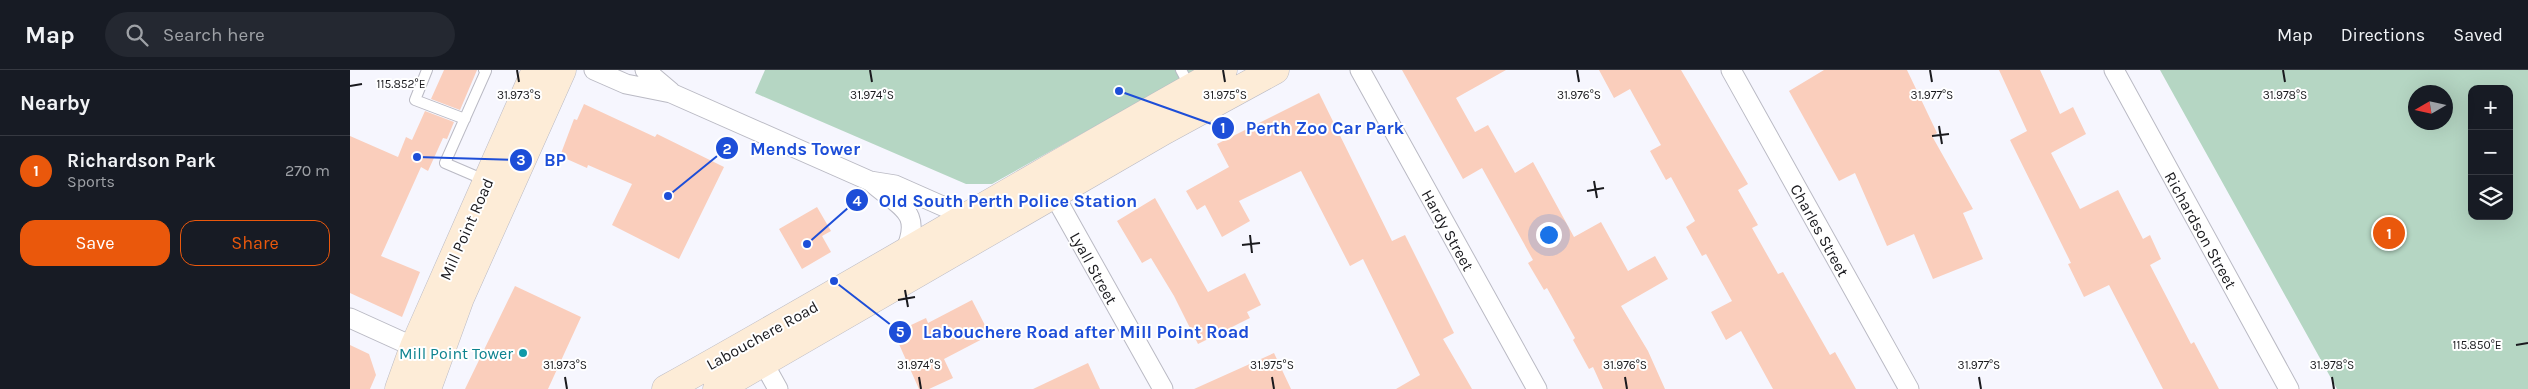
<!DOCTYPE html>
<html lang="en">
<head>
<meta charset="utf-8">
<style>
  body { margin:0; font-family:Karla,sans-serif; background:#242831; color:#f1f3f6 }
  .controls { position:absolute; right:15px; top:15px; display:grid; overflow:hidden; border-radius:10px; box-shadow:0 5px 20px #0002 }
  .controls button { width:45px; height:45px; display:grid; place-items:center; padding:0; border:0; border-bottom:1px solid #363941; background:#171b24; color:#f1f3f6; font:25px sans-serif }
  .compass { position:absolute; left:2058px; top:15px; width:45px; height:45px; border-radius:50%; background:#171b24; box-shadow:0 5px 20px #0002; rotate:261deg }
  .you { position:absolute; left:1198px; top:164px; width:18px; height:18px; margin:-12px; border:4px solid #fff; border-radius:50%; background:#1a73e8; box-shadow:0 0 0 8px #1a73e833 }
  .badge { display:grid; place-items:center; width:32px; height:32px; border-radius:50%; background:#ea580c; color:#fff; font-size:16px; font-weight:700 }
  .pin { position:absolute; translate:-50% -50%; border:2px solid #fff; box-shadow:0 1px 5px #0006 }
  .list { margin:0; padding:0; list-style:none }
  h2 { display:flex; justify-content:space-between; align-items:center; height:65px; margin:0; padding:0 20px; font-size:21px }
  h2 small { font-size:16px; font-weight:400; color:#9ea1a6 }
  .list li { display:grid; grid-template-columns:32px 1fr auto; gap:15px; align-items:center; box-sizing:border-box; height:70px; padding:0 20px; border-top:1px solid #363941 }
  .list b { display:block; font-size:19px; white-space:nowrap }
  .list p { margin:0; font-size:16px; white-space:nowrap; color:#9ea1a6 }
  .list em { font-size:16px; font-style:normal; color:#9ea1a6 }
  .actions { display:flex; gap:10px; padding:15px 20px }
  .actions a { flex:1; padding:11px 0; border:1px solid #ea580c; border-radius:15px; text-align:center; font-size:18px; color:#ea580c }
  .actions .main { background:#ea580c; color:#fff }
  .icon { flex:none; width:28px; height:28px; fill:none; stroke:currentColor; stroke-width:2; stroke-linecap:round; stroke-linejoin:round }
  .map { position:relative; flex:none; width:2178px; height:319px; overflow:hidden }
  header { display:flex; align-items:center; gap:30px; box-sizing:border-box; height:70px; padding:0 25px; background:#171b24; border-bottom:1px solid #363941 }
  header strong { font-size:24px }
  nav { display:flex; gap:28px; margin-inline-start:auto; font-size:18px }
  .search { width:350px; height:45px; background:#242831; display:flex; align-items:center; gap:12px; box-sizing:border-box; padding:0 18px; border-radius:28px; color:#9ea1a6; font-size:19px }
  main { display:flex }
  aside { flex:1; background:#171b24 }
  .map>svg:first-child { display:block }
</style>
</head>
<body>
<header>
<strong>Map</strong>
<div class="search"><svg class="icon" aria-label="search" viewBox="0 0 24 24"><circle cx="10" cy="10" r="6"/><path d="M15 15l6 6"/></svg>Search here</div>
<nav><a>Map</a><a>Directions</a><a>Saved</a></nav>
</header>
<main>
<aside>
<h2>Nearby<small></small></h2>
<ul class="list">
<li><span class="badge">1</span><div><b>Richardson Park</b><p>Sports</p></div><em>270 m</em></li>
</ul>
<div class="actions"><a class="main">Save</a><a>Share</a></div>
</aside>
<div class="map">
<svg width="2178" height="319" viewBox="0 0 2178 319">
  <rect width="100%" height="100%" fill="#f6f6fe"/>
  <path fill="#b5d6c3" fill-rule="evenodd" d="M 415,0 L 846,0 L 642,114 L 616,114 L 405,23 Z
    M 1810,0 L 2178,0 L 2178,319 L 1987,319 ZM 2122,19 L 2159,19 L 2159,146 L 2122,146 ZM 2096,22 L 2096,52 L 2066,52 L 2066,22 Z"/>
  <path fill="#facebc" d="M 94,0 L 127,0 L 110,40 L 81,29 Z
    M 1052,0 L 1156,0 L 1106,28 L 1125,62 L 1138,55 L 1165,103 L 1183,92 L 1224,167 L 1251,152 L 1278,201 L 1305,186 L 1318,209 L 1271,236 L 1298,281 L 1315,319 L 1253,319 L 1243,297 L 1239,299 L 1223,270 L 1225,268 L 1197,218 L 1194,220 L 1178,193 L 1183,190 L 1132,98 L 1113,109 Z
    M 1249,0 L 1331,0 L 1398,114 L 1388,120 L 1408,155 L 1402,158 L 1428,204 L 1433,202 L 1480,285 L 1485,282 L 1506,319 L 1423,319 L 1391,261 L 1376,270 L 1361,242 L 1382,231 L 1356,184 L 1352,186 L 1336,157 L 1345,151 L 1321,107 L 1316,110 L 1300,81 L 1311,75 L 1280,19 L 1264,28 Z
    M 1474,0 L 1557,0 L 1587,63 L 1582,66 L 1623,139 L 1613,143 L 1633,189 L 1583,209 L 1564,164 L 1537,176 L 1505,103 L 1489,111 L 1439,21 Z
    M 1649,0 L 1690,0 L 1710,44 L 1723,37 L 1736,64 L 1701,83 L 1730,139 L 1768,120 L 1793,169 L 1800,165 L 1811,189 L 1800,195 L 1841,274 L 1844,272 L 1869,319 L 1813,319 L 1759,215 L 1734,227 L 1718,194 L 1721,193 L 1660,70 L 1677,61 Z
    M 969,23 L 1042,171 L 1055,165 L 1104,263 L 1093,269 L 1122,319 L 1046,319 L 1070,305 L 1013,189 L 1000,196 L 951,101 L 889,131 L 900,151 L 872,167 L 855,135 L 847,140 L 836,121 L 879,97 L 867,74 Z
    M 234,34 L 305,67 L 307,64 L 374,97 L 329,189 L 262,155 L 282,114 L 238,95 L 237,98 L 210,86 L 224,49 L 227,50 Z
    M 75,41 L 104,52 L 97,69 L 93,68 L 78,101 L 71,97 L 31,186 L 70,202 L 52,247 L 0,223 L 0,66 L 48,87 L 56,67 L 62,70 Z
    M 805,128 L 858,222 L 895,203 L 911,235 L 897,242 L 900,248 L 848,274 L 824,226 L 801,188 L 792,193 L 767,151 Z
    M 467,137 L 481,161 L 472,166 L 481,182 L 452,199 L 429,159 Z
    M 165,216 L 231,247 L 198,319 L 115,319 Z
    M 622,230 L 640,265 L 594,289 L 603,308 L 579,319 L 569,319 L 544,263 L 576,248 L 578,253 Z
    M 0,275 L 19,284 L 26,305 L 20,319 L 0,319 Z
    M 924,283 L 941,319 L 844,319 Z
    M 738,293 L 750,319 L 683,319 Z"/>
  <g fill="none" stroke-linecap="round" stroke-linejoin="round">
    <g stroke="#babac4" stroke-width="12">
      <path id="lane" d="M 77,0 L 65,30 L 115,49
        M 134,0 L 136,1 L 95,93 L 137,111
        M 831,0 L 840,17"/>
    </g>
    <g stroke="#babac4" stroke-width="21">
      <path id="street" d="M 244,0 L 276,14 L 321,23 L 520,111 L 545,115 L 615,146 L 622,154
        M 295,0 L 321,22
        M 1010,0 L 1187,319
        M 1381,0 L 1559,319
        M 1764,0 L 1939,319
        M 520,111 C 550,138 574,140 554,184
        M 698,114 L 813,319
        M 0,248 L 64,277
        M 408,283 L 428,319"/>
    </g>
    <g stroke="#babac4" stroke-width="29">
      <path id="secondary" d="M 49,319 L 64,277 L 186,0
        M 77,319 L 110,228 L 212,0
        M 316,319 C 503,215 686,104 873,0
        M 367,319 L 815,60 L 925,0"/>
    </g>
    <use href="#lane" stroke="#fff" stroke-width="10"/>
    <use href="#street" stroke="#fff" stroke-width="19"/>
    <use href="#secondary" stroke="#fdecd7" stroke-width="28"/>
  </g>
  <path fill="none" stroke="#1a1a1e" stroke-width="2" d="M 167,0 L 169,12M 520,0 L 522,12M 873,0 L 875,12M 1227,0 L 1229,12M 1580,0 L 1582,12M 1933,0 L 1935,12M 0,16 L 12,14M 1589,56 L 1592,74M 1582,66 L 1599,64M 1244,111 L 1247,128M 1237,121 L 1254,118M 900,165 L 902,183M 892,175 L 910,173M 555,220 L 558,237M 548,230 L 565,227M 2166,275 L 2178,273M 215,307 L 217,319M 569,307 L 571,319M 922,307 L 924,319M 1275,307 L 1277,319M 1629,307 L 1631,319M 1982,307 L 1984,319"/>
  <circle fill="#0f9aa8" stroke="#fff" stroke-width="2" cx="173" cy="283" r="5"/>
  <g text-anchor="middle" stroke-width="4" stroke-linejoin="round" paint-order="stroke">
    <g font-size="16" fill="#1a1a1e" stroke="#fff">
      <text transform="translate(116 159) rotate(-66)" y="6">Mill Point Road</text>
      <text transform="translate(1098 160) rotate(61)" y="6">Hardy Street</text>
      <text transform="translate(1470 160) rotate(61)" y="6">Charles Street</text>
      <text transform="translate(1851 160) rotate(61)" y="6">Richardson Street</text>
      <text transform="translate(744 198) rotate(61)" y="6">Lyall Street</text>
      <text transform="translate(412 265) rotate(-29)" y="6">Labouchere Road</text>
    </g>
    <g font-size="16" fill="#0d838f" stroke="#fff" text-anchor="end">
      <text x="163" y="289">Mill Point Tower</text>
    </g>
  </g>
  <g font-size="12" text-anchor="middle" fill="#1a1a1e" stroke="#fff" stroke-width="4" stroke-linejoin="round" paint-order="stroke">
    <text x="51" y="18">115.852°E</text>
    <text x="169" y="29">31.973°S</text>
    <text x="522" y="29">31.974°S</text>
    <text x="875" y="29">31.975°S</text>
    <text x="1229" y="29">31.976°S</text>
    <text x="1582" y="29">31.977°S</text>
    <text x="1935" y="29">31.978°S</text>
    <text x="2127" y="279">115.850°E</text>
    <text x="215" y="299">31.973°S</text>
    <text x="569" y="299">31.974°S</text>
    <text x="922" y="299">31.975°S</text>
    <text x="1275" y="299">31.976°S</text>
    <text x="1629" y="299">31.977°S</text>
    <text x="1982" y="299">31.978°S</text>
  </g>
  <path fill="none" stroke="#1d4ed8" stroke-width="2" d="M769 21L873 58M318 126L377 78M67 87L171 90M457 174L507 130M484 211L550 262"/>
  <g fill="#1d4ed8" stroke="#fff" stroke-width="2">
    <circle cx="769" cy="21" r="5"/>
    <circle cx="318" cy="126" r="5"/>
    <circle cx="67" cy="87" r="5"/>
    <circle cx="457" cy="174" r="5"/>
    <circle cx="484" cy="211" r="5"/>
    <circle cx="873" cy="58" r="12"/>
    <circle cx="377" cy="78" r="12"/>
    <circle cx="171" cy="90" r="12"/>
    <circle cx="507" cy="130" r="12"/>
    <circle cx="550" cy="262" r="12"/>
  </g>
  <g font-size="15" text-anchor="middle" font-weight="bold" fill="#fff">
    <text x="873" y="63">1</text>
    <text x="377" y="84">2</text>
    <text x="171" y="95">3</text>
    <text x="507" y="136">4</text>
    <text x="550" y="267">5</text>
  </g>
  <g font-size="18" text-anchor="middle" font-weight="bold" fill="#1d4ed8" stroke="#fff" stroke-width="4" stroke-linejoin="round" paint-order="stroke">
    <text x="975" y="64">Perth Zoo Car Park</text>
    <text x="455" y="85">Mends Tower</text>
    <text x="205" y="96">BP</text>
    <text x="658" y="137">Old South Perth Police Station</text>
    <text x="736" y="268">Labouchere Road after Mill Point Road</text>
  </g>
</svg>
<div class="controls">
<button>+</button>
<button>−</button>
<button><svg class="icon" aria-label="layers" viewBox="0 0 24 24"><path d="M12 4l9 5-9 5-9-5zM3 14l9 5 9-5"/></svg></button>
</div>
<svg class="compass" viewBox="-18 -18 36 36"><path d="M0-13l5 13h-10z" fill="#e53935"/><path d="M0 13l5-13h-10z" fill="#9ea1a6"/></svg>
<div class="you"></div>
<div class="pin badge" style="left:2039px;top:163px">1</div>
</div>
</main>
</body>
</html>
